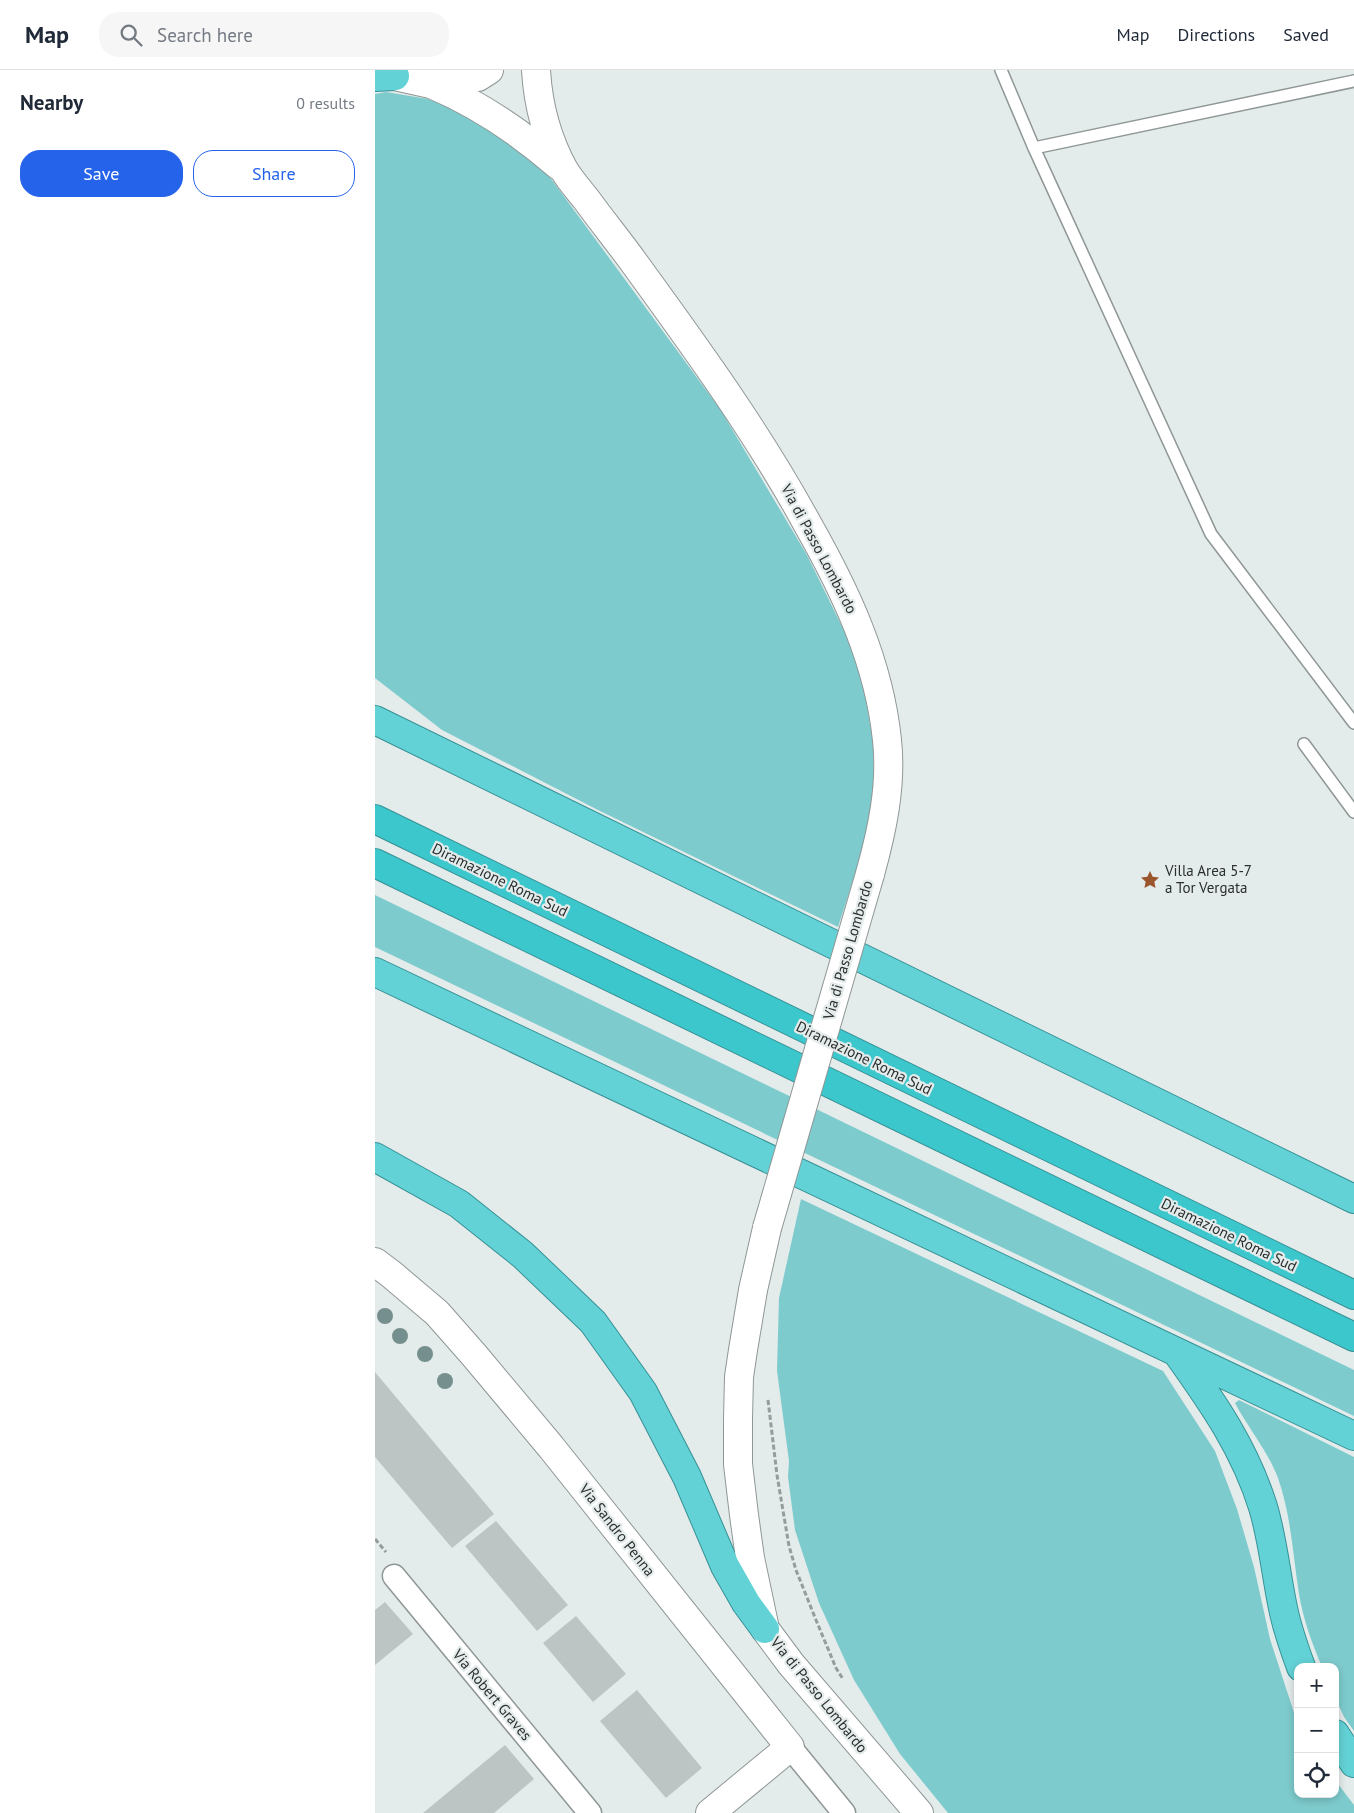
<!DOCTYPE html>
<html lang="en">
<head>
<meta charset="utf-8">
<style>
  body { margin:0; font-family:"PT Sans",sans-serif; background:#f6f6f7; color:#1f2937 }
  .controls { position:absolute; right:15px; bottom:15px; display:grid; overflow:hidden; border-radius:10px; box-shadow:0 2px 8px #0003 }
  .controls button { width:45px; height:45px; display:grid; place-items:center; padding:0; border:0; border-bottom:1px solid #e0e1e3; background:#fff; color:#1f2937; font:25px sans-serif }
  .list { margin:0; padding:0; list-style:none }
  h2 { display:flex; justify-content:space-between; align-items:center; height:65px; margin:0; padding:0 20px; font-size:21px }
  h2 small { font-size:16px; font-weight:400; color:#747a83 }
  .actions { display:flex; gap:10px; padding:15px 20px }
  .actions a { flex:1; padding:11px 0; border:1px solid #2563eb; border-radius:20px; text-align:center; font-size:18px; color:#2563eb }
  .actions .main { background:#2563eb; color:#fff }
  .icon { flex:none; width:28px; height:28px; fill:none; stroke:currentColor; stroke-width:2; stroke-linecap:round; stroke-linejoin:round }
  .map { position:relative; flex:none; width:979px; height:1743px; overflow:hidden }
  header { display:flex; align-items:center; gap:30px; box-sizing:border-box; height:70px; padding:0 25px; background:#fff; border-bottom:1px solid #e0e1e3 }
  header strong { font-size:24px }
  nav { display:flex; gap:28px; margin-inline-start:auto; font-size:18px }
  .search { width:350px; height:45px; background:#f6f6f7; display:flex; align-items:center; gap:12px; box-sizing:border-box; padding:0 18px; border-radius:20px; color:#747a83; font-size:19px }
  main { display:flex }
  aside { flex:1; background:#fff }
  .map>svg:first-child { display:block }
</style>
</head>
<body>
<header>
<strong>Map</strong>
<div class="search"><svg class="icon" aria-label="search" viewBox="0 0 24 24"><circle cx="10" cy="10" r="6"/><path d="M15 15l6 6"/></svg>Search here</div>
<nav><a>Map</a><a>Directions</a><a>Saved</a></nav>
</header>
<main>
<aside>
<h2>Nearby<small>0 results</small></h2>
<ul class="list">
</ul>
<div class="actions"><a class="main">Save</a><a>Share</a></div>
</aside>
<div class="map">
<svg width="979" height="1743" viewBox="0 0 979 1743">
  <rect width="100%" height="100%" fill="#e4ebeb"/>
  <path fill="#7ecbcd" d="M 11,22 L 53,29 L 97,46 L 147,83 L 174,106 L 345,339 L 432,485 L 478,579 L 490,624 L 498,672 L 499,721 L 492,759 L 481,801 L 463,857 L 223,740 L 67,660 L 0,608 L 0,24 Z
    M 0,825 L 979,1300 L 979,1346 L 0,877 Z
    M 426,1129 L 788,1301 L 840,1381 L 862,1439 L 879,1497 L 895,1569 L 923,1655 L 923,1724 L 960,1724 L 960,1710 L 979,1735 L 979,1743 L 573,1743 L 525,1684 L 479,1610 L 444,1533 L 420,1460 L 413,1407 L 414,1391 L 402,1301 L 404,1228 Z
    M 864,1330 L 979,1387 L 979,1661 L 969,1647 L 960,1627 L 960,1597 L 947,1597 C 937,1573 928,1549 924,1524 C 918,1486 916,1445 903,1408 C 893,1381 873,1358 860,1333 Z"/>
  <path fill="#bdc4c4" d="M 0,1302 L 119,1444 L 77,1478 L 0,1387 Z
    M 121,1451 L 193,1535 L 162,1561 L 90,1476 Z
    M 10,1532 L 38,1564 L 0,1595 L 0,1540 Z
    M 201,1546 L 251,1604 L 218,1632 L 168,1573 Z
    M 262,1620 L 327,1698 L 291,1728 L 225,1651 Z
    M 130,1675 L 159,1709 L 119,1743 L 48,1743 Z"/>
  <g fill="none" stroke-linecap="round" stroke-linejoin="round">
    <g stroke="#8f9696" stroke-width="14">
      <path id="service" d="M 626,0 L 659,78 L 836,464 L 979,653
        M 659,78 L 979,11
        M 929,674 L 979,742"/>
    </g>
    <g stroke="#8f9696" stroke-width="25">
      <path id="minor" d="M 19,1506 L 215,1743
        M 415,1677 L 469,1743"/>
    </g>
    <g stroke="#8f9696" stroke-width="30">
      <path id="tertiary" d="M 8,0 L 20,6 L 56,14 L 103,7 L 114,0
        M 161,0 C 163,35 172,69 189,100 C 195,110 203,119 211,129 C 227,151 244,172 260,194 C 321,278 383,363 433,455 C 471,522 504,592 512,670 C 517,715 507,761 495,804
        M 56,14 C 104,34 145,62 184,96
        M 392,1158 L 378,1220 L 368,1280 L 364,1307 L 363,1349 L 363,1394 L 369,1445 L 375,1488 L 390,1559 L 416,1594 L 544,1743
        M 0,1192 L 16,1204 L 62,1243 L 99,1285 L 176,1377 L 415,1677 L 335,1743"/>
    </g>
    <g stroke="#369195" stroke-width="30">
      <path id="trunk" d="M 0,7 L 20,6
        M 0,650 L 979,1129
        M 0,902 L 979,1366
        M 0,1087 L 84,1134 L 148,1185 L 218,1252 L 268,1322 L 312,1407 L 350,1496 L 371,1533 L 390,1559
        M 803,1284 C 838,1333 870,1379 888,1437 C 898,1470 901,1505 908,1538 C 912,1558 919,1578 926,1597
        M 960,1664 L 979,1693"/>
    </g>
    <g stroke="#369195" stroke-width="30">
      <path id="motorway" d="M 0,749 L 979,1225
        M 0,793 L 979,1267"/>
    </g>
    <path stroke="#969b9b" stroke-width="3" stroke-dasharray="5 2.5" stroke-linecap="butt" d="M 393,1330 L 402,1405 L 414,1476 L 421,1500 L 441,1550 L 461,1598 L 468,1609
      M 0,1469 L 11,1482"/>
    <use href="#service" stroke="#fff" stroke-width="11"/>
    <use href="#minor" stroke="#fff" stroke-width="22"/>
    <use href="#tertiary" stroke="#fff" stroke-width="28"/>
    <use href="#trunk" stroke="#63d2d6" stroke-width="28"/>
    <use href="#motorway" stroke="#3cc7cc" stroke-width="28"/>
    <g stroke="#8f9696" stroke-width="30" stroke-linecap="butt">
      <path id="tertiary-bridge" d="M 392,1158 L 495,804"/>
    </g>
    <use href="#tertiary-bridge" stroke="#fff" stroke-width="28"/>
  </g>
  <g fill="#758e8e">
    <circle cx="10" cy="1246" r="8"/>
    <circle cx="25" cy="1266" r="8"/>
    <circle cx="50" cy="1284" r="8"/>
    <circle cx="70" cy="1311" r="8"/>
  </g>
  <defs>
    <g id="sight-bare" transform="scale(1.5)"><path d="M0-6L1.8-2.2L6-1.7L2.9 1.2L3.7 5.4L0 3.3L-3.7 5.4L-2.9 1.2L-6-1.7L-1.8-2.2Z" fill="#9b552c" stroke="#e4ebeb" stroke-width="2.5" paint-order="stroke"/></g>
  </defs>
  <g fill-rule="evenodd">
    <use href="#sight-bare" x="775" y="810"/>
  </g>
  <g text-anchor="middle" stroke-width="4.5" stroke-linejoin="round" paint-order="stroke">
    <g font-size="15" fill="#2b2e2e" stroke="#e4ebeb">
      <text transform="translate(444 479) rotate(62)" y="5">Via di Passo Lombardo</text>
      <text transform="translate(125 810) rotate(26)" y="5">Diramazione Roma Sud</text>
      <text transform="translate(473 880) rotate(-74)" y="5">Via di Passo Lombardo</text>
      <text transform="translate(489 988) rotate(26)" y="5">Diramazione Roma Sud</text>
      <text transform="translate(854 1165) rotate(26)" y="5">Diramazione Roma Sud</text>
      <text transform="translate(242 1460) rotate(52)" y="5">Via Sandro Penna</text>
      <text transform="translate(117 1625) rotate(50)" y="5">Via Robert Graves</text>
      <text transform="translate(444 1625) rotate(51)" y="5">Via di Passo Lombardo</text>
    </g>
    <g font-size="15" fill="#2b2e2e" stroke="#e4ebeb" text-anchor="start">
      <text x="790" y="806">Villa Area 5-7<tspan x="790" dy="17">a Tor Vergata</tspan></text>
    </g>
  </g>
</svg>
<div class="controls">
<button>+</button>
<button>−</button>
<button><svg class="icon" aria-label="locate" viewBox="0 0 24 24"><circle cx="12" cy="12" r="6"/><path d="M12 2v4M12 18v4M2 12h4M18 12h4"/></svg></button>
</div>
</div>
</main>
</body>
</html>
